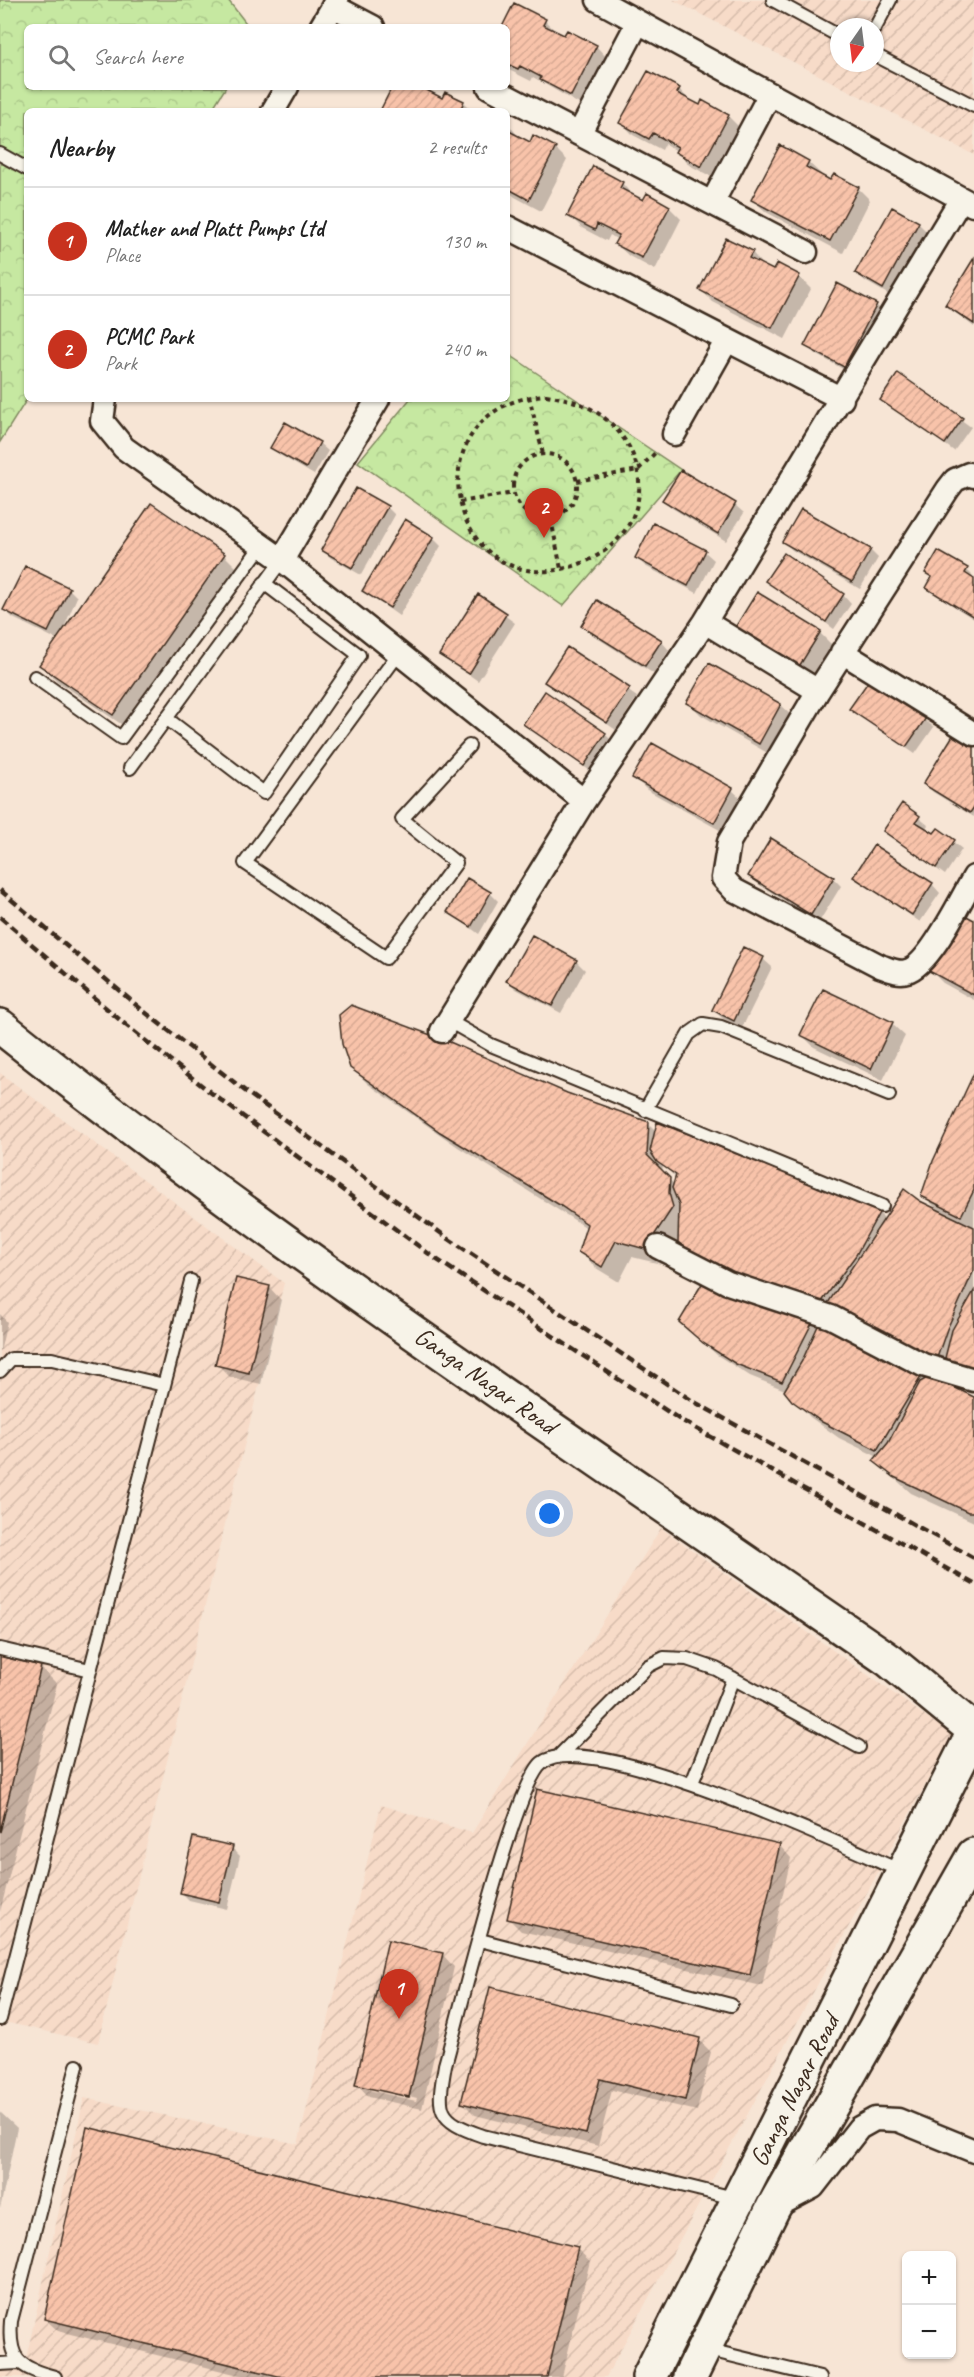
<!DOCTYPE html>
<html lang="en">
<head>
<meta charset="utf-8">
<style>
  body { margin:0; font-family:Caveat,sans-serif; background:#f2f2f2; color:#222 }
  .controls { position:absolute; right:18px; bottom:18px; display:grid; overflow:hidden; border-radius:9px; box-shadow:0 2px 4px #0004 }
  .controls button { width:54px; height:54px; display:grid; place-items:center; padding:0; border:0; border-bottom:2px solid #e0e0e0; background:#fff; color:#222; font:30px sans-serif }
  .compass { position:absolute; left:830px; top:18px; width:54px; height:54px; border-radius:50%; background:#fff; box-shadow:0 2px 4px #0004; rotate:194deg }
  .you { position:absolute; left:550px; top:1514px; width:21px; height:21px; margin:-15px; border:4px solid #fff; border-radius:50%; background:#1a73e8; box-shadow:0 0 0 9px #1a73e833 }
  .badge { display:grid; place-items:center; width:39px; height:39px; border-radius:50%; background:#c8321e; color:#fff; font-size:20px; font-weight:700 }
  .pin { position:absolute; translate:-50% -50px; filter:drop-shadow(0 2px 3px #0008) }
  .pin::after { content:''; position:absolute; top:32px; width:21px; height:18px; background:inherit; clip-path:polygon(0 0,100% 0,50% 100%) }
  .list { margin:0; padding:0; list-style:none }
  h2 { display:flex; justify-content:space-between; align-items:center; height:78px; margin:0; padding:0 24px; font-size:26px }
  h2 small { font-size:20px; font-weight:400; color:#767676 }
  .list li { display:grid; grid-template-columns:39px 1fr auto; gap:18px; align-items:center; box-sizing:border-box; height:108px; padding:0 24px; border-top:2px solid #e0e0e0 }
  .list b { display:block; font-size:22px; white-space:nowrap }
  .list p { margin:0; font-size:20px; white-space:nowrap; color:#767676 }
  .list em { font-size:20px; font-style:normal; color:#767676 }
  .icon { flex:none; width:33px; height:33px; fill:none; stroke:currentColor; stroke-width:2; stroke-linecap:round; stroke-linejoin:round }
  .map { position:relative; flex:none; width:974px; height:2377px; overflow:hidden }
  .search { position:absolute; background:#fff; box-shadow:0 2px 4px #0004; left:24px; top:24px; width:486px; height:66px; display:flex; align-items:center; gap:15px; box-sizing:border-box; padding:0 21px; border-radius:9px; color:#767676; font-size:22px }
  .panel { position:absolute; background:#fff; box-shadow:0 2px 4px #0004; left:24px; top:108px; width:486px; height:294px; border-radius:9px }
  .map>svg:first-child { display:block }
</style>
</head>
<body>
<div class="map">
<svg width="974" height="2377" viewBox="0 0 974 2377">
  <defs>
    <pattern id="industrial-furrows" width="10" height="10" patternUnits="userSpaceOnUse" patternTransform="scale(1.5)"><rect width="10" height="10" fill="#f7dbc8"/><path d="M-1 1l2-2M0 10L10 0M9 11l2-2" fill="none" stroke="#d5bcab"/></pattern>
    <pattern id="park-crowns" width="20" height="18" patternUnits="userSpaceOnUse" patternTransform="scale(1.5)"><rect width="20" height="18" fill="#c6e8a1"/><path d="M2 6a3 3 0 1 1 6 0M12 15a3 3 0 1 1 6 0" fill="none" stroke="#abc78a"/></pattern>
    <pattern id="building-hatch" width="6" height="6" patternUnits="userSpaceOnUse" patternTransform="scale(1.5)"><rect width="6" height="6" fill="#f8c3aa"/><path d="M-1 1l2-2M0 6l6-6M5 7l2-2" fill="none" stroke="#d6a892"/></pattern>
  </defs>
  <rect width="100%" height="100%" fill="#f7e5d5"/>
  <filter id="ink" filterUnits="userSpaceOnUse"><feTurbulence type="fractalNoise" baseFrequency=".0167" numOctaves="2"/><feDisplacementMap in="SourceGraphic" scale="12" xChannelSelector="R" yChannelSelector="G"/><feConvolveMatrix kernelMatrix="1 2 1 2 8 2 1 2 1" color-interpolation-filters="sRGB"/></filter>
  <g filter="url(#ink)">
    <path fill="url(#industrial-furrows)" fill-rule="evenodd" d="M 673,0 L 974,0 L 974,155 ZM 839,27 L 875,27 L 875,63 L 839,63 Z
      M 0,1073 L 284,1283 L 98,2043 L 0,2021 Z
      M 661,1528 L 952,1735 L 606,2377 L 0,2377 L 0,2357 L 25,2363 L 84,2098 L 298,2144 L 381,1805 L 472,1833 Z"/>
    <path fill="url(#park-crowns)" stroke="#808960" stroke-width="1.5" d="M 0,0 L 228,0 L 249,27 L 27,27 L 27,87 L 226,87 L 211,111 L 27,111 L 27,399 L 0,442 Z
      M 507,353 L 681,470 L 563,606 L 358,462 L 410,399 L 507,399 Z"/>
    <path fill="#0003" fill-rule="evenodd" d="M 545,21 L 558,33 L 596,46 L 608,59 L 584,107 L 533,77 L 531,81 L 507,69 L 507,27 L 504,27 Z
      M 394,87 L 427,87 L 432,95 L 443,100 L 446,94 L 464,103 L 472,111 L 382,111 Z
      M 679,89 L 691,102 L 700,107 L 703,102 L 729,117 L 741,129 L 714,178 L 689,165 L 677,151 L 665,144 L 662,150 L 633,135 L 621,122 Z
      M 507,123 L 520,138 L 530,144 L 555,148 L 567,160 L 541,211 L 515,197 L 507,190 Z
      M 808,162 L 821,174 L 820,176 L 830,182 L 858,188 L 870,200 L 843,253 L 766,212 L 753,200 Z
      M 622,183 L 634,197 L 644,202 L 669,207 L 681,219 L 655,270 L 629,256 L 616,244 L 618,240 L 610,235 L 607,241 L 582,228 L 569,215 Z
      M 918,223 L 926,231 L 891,296 L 865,281 L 857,273 Z
      M 752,252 L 763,266 L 774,272 L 799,277 L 811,289 L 785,339 L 713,302 L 701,290 Z
      M 974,261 L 974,327 L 946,305 Z
      M 876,305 L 884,313 L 852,374 L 814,353 L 806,345 Z
      M 899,375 L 971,427 L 954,451 L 882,399 Z
      M 285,424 L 319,443 L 328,451 L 314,475 L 280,455 L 272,447 Z
      M 681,472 L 735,505 L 744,513 L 726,541 L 672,508 L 664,500 Z
      M 387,507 L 395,515 L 361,575 L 331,558 L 322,550 Z
      M 654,525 L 705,552 L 714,560 L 697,593 L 645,566 L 637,558 Z
      M 433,538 L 441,546 L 399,616 L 364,591 Z
      M 784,541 L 870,550 L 878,558 L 860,589 L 792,550 Z
      M 224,555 L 240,571 L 130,730 L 57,681 L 41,664 L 58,640 L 13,618 L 5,610 L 69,589 L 77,597 L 60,637 Z
      M 967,570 L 974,577 L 974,619 L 936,595 L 928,587 L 933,579 L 927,572 Z
      M 767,580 L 843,595 L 851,604 L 834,629 Z
      M 757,594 L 820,633 L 832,645 L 808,684 Z
      M 478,596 L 515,623 L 478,681 L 441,655 Z
      M 582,626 L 661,641 L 669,650 L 654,674 L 591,634 Z
      M 567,649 L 637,697 L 616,730 L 546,682 Z
      M 870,681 L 934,727 L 915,754 L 851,709 Z
      M 688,702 L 780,705 L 793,717 L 771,755 L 701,715 Z
      M 525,724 L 605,734 L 613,742 L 593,773 Z
      M 652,745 L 732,790 L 745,802 L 727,834 L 647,790 L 634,777 Z
      M 974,745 L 974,817 L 933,792 L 925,783 Z
      M 902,805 L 928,825 L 925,829 L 934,835 L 938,830 L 962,849 L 945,875 L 885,831 Z
      M 750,876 L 833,878 L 841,886 L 819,922 L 758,884 Z
      M 854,876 L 932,884 L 940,893 L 920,922 Z
      M 490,893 L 498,901 L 479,934 L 449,912 Z
      M 974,922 L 974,1000 L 943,983 L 931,971 Z
      M 532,937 L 576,961 L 585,970 L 561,1013 L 516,989 L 508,981 Z
      M 743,949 L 763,959 L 772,967 L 742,1028 L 722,1018 L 714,1010 Z
      M 892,1024 L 905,1036 L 883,1080 L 814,1047 L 802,1035 Z
      M 351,1067 L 567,1094 L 648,1124 L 656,1132 L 879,1213 L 885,1219 L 919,1203 L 940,1212 L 923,1195 L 974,1075 L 974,1380 L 834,1323 L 974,1399 L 974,1522 L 911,1493 L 875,1461 L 878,1457 L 839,1438 L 810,1417 L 785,1390 L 750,1376 L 717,1355 L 694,1334 L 739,1293 L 678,1240 L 661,1264 L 632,1257 L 619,1282 L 596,1268 L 580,1252 L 587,1228 L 458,1147 L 368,1084 ZM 663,1165 L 677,1179 L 675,1185 L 662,1173 Z
      M 269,1287 L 281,1300 L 261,1384 L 230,1377 L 217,1364 Z
      M 0,1314 L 7,1322 L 0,1352 Z
      M 0,1658 L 41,1668 L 57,1684 L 0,1912 Z
      M 779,1845 L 791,1858 L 762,1986 L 521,1931 L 509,1919 Z
      M 232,1848 L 240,1856 L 227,1909 L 189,1900 L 181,1892 Z
      M 442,1954 L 454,1967 L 422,2109 L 369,2097 L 357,2084 ZM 369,2086 L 417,2098 L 416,2101 L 369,2090 Z
      M 699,2040 L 711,2052 L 697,2111 L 612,2090 L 598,2146 L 475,2115 L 463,2103 Z
      M 0,2112 L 17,2128 L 0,2209 Z
      M 577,2249 L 590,2261 L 562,2377 L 247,2377 L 58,2331 L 45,2319 Z"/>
    <path fill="url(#building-hatch)" stroke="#3b2a1e" stroke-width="1.5" d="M 514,3 L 546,19 L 543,25 L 564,35 L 567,30 L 597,45 L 571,96 L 540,80 L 541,77 L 520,66 L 518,69 L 507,64 L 507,27 L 502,27 Z
      M 648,71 L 680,88 L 677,93 L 700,105 L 702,100 L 729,115 L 701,167 L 675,152 L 678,147 L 653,133 L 649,139 L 619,123 Z
      M 392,87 L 421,87 L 442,98 L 445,92 L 464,101 L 460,111 L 380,111 Z
      M 507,130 L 530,142 L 533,135 L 556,147 L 529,200 L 507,188 Z
      M 780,145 L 809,161 L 806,167 L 830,180 L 834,174 L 859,187 L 830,241 L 751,200 Z
      M 593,166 L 623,182 L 620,188 L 643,200 L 647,193 L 670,206 L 642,258 L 614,244 L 619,235 L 597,224 L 595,230 L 567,216 Z
      M 892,207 L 919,222 L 883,289 L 855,273 Z
      M 726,238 L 753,251 L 749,258 L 773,270 L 777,263 L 800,275 L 772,328 L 699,290 Z
      M 974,258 L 974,324 L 945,305 Z
      M 837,283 L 877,304 L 844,367 L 804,346 Z
      M 898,373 L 963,418 L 945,444 L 880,400 Z
      M 285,422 L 320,442 L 306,468 L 270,448 Z
      M 681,470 L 736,503 L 718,534 L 662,500 Z
      M 356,488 L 388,506 L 352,568 L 321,550 Z
      M 151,503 L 225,554 L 113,715 L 39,665 Z
      M 801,509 L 871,549 L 852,582 L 782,542 Z
      M 405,519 L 434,537 L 390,608 L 362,591 Z
      M 653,523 L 706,550 L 688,586 L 635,558 Z
      M 938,551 L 968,568 L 965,573 L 974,579 L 974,617 L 926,588 L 932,577 L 925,573 Z
      M 784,553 L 844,594 L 826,622 L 765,581 Z
      M 25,566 L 70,588 L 48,632 L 3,610 Z
      M 757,592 L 821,631 L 795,673 L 731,634 Z
      M 478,594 L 507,613 L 469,674 L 439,655 Z
      M 597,600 L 662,640 L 645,666 L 581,626 Z
      M 567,647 L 630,688 L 607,723 L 544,682 Z
      M 709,663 L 781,704 L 759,744 L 686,703 Z
      M 870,679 L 926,718 L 906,747 L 849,709 Z
      M 545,691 L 606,733 L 584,766 L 523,724 Z
      M 955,732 L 974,743 L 974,807 L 970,813 L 923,784 Z
      M 652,743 L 733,788 L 714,823 L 632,778 Z
      M 902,803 L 920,816 L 916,822 L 934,833 L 938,828 L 955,840 L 936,868 L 883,831 Z
      M 771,838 L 834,877 L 811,915 L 748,876 Z
      M 874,845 L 933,883 L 912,915 L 853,877 Z
      M 467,878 L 491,892 L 471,927 L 447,912 Z
      M 959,912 L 974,920 L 974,995 L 929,971 Z
      M 532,935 L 577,960 L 552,1006 L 506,981 Z
      M 743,947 L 764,957 L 734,1021 L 712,1010 Z
      M 823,989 L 893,1022 L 871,1069 L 800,1035 Z
      M 351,1005 L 452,1043 L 567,1093 L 649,1122 L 647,1155 L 670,1178 L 669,1193 L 673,1207 L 645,1249 L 616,1241 L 602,1267 L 578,1252 L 587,1224 L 558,1204 L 440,1132 L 350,1068 L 342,1044 L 339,1015 Z
      M 974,1073 L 974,1190 L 961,1216 L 921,1196 L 933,1161 Z
      M 657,1122 L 880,1211 L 856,1255 L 818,1307 L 702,1262 L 678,1242 L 679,1205 L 672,1188 L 676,1175 L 657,1162 L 650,1151 Z
      M 904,1189 L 920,1201 L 974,1227 L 974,1270 L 947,1329 L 938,1355 L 930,1366 L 824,1309 Z
      M 706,1277 L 815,1317 L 782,1382 L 736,1364 L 703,1343 L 679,1322 Z
      M 236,1278 L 270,1286 L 249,1373 L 215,1365 Z
      M 974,1291 L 974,1374 L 945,1358 L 952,1330 Z
      M 822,1317 L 924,1372 L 877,1450 L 822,1422 L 792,1401 L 784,1391 L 802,1361 Z
      M 931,1376 L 974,1397 L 974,1512 L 968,1512 L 894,1477 L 873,1461 L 888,1443 L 920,1382 Z
      M 0,1656 L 41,1666 L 0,1832 Z
      M 537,1789 L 780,1844 L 750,1975 L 507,1919 Z
      M 193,1837 L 233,1846 L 219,1902 L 180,1893 Z
      M 388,1940 L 443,1953 L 409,2097 L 355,2085 Z
      M 490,1987 L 700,2038 L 685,2100 L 600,2079 L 586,2134 L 461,2103 Z
      M 87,2127 L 578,2247 L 547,2377 L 282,2377 L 44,2319 Z"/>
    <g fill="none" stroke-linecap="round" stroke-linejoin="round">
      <g stroke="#3b2a1e" stroke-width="16">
        <path id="lane" d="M 773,0 L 839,36
          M 875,28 L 890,0
          M 875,55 L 974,106
          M 0,154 L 27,169
          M 399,653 L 245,863 L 386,958 L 456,863 L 402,819 L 469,746
          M 35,677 L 121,738 L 262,545
          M 166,718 L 264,793 L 359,655 L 264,583
          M 130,768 L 282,560
          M 447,1020 L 491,1045 L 882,1206
          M 645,1110 L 689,1034 L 703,1024 L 721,1027 L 889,1095
          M 0,1371 L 11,1359 L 52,1359 L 164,1385
          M 0,1649 L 90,1670
          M 559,1756 L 648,1666 L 664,1658 L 687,1659 L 716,1669 L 859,1747
          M 692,1783 L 733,1678
          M 480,1940 L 731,2005
          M 0,2019 L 191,1281
          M 738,2199 L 483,2136 C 436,2120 437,2111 445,2065 C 459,2016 514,1786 542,1763 C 589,1726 845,1847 901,1871
          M 705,2349 L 820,2377
          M 0,2364 L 18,2363
          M 55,2377 C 18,2368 8,2359 11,2321 L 77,2066"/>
      </g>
      <g stroke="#3b2a1e" stroke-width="27">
        <path id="street" d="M 598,0 L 973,205
          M 333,6 L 373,27
          M 321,27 L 337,0
          M 489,87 L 806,252
          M 273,111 L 287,87
          M 579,134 L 638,22
          M 712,203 L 770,94
          M 507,227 L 842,399
          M 105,399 L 102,421 L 124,448 L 282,560 L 584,801
          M 674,434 L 727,340
          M 974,476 L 969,474 L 955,480 L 948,489 L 818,691 L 729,842 L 723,878 L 734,890 L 880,966 C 889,969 898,974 907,971 C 930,965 961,899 974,877
          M 282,560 L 378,399
          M 705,622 L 818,691
          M 842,652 L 974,734
          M 442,1031 L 584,801 L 705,622 L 961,199
          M 658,1247 L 728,1283 L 831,1317 L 923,1365 L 974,1380
          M 773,2208 L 813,2187 L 859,2128 L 875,2119 L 898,2120 L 974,2151"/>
      </g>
      <g stroke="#3b2a1e" stroke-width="38">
        <path id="secondary" d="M 0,1026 C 285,1253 591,1454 890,1661 L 974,1730
          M 649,2377 L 974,1732
          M 690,2377 L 773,2208 L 974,1855"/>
      </g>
      <path stroke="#3b2a1e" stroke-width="4" stroke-dasharray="4.5 4.5" stroke-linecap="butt" d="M 546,395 C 562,398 578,401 593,410 C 646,442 657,510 607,549 C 593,560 574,567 557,570 C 443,588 413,405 546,395 Z
        M 529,396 L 543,454
        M513 486a32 32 0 1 1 64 0a32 32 0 1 1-64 0Z
        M 577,481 L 638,470 L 657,451
        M 460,502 L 513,493
        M 551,519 L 561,569"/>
      <use href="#lane" stroke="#f7f3e8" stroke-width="12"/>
      <use href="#street" stroke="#f7f3e8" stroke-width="22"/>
      <use href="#secondary" stroke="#f7f3e8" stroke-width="33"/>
      <path stroke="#3b2a1e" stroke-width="4.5" stroke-dasharray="9 4.5" stroke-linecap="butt" d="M 0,890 L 141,1009 L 249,1094 L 449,1239 L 691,1400 L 974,1558
        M 0,917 L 127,1026 L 210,1092 L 436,1259 L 679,1419 L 974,1584"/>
    </g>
  </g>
  <g text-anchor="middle" stroke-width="5" stroke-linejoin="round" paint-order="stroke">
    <g font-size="26" fill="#3b2a1e" stroke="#f7f3e8">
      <text transform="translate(486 1380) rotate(35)" y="9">Ganga Nagar Road</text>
      <text transform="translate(794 2090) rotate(-63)" y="9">Ganga Nagar Road</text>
    </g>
  </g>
</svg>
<div class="controls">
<button>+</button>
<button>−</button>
</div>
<svg class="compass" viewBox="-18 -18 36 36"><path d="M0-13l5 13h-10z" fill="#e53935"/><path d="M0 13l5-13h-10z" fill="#767676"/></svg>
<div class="you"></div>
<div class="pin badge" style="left:399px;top:2019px">1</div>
<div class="pin badge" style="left:544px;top:538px">2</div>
<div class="search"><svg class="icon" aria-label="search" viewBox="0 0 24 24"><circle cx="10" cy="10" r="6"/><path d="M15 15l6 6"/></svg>Search here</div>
<section class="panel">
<h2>Nearby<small>2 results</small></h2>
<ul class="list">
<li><span class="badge">1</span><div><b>Mather and Platt Pumps Ltd</b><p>Place</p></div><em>130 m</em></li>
<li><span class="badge">2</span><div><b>PCMC Park</b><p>Park</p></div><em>240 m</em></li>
</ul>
</section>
</div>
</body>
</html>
